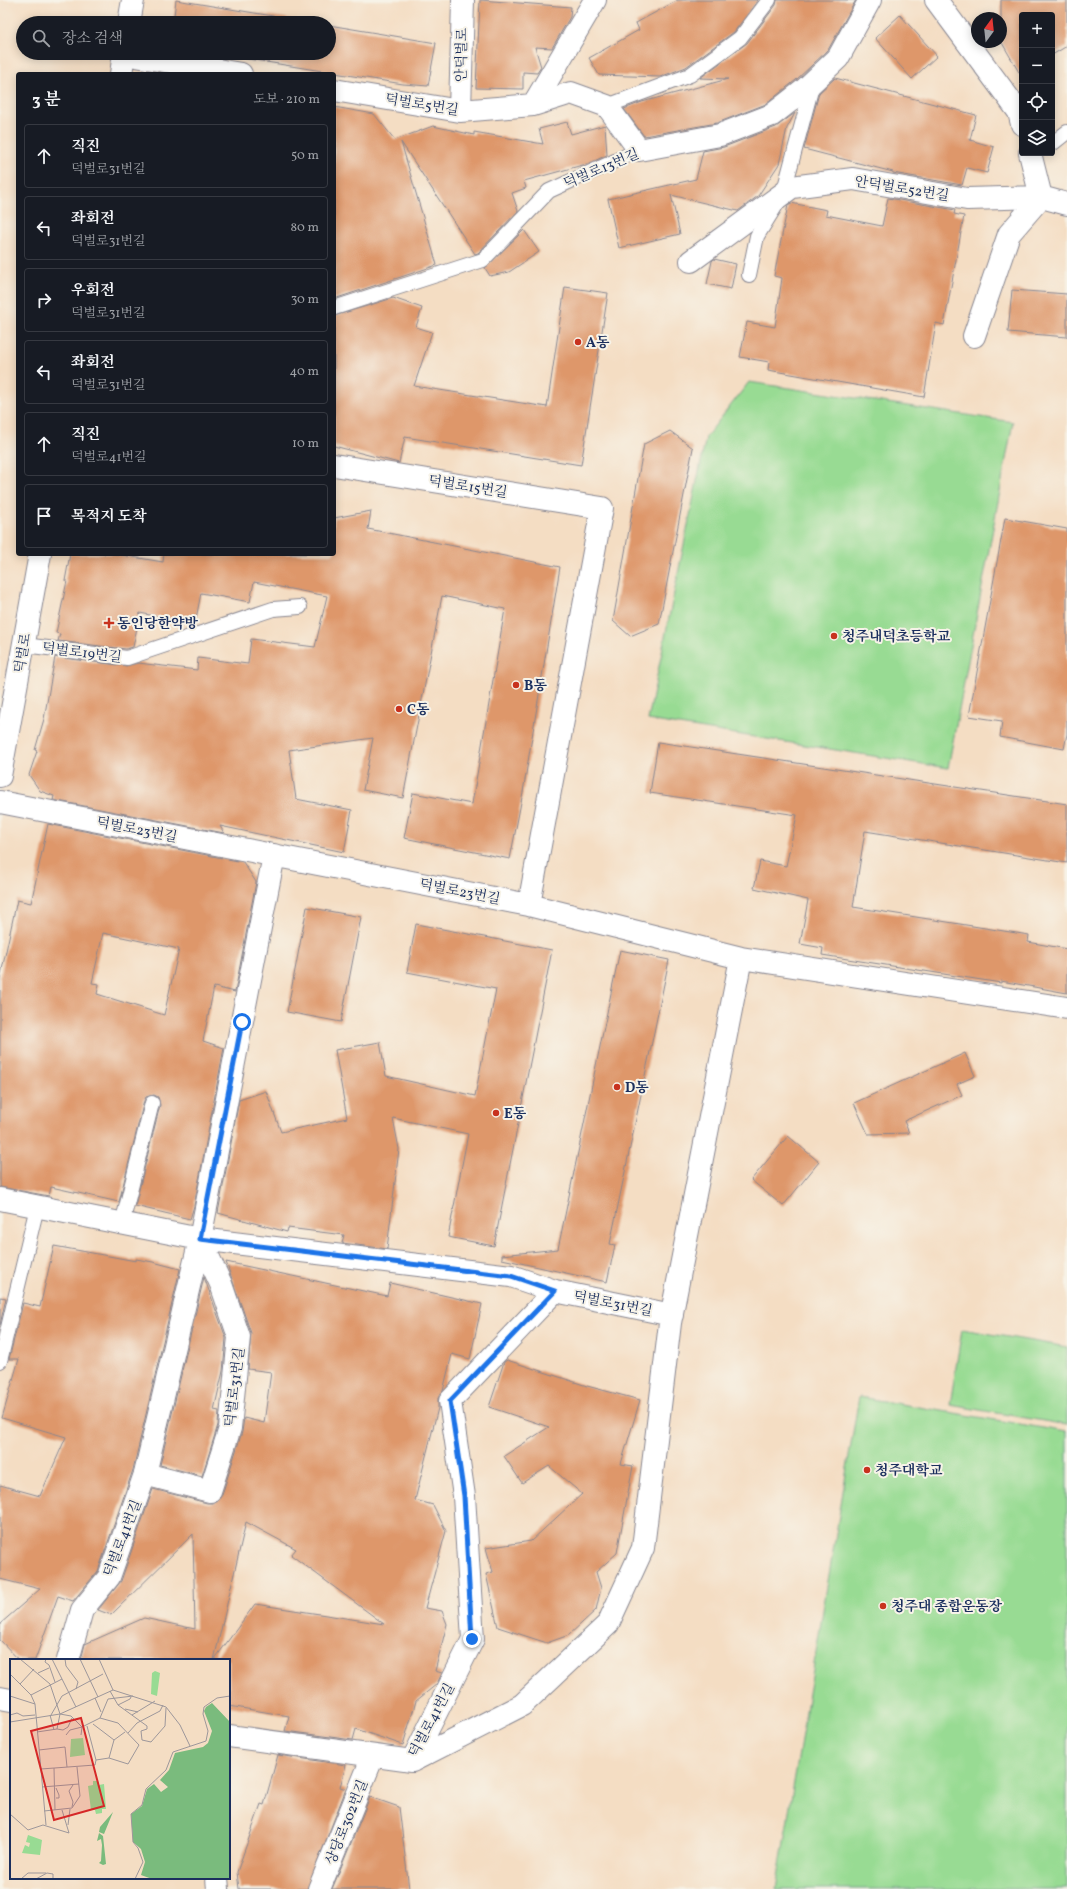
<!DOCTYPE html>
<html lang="ko">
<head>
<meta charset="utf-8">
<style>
  body { margin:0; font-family:Vollkorn,"Noto Serif KR",serif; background:#20242c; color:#f1f3f6 }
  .controls { position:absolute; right:12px; top:12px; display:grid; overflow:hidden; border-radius:4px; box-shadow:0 2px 10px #0003 }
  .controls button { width:36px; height:36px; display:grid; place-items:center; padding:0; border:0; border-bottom:1px solid #363941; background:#171b24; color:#f1f3f6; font:20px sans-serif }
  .compass { position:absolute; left:971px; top:12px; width:36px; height:36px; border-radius:50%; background:#171b24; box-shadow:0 2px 10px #0003; rotate:15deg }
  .stop { position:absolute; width:12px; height:12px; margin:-9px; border:3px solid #1a73e8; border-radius:50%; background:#fff }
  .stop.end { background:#1a73e8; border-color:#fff; box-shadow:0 1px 4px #0008 }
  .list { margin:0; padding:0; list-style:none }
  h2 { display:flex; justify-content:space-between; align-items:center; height:52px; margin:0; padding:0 16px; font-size:17px }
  h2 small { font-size:13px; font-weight:400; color:#9ea1a6 }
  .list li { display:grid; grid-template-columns:26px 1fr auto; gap:12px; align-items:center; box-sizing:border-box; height:64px; margin:0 8px 8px; padding:0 8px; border:1px solid #363941; border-radius:4px }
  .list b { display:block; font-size:15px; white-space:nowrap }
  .list p { margin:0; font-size:13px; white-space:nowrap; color:#9ea1a6 }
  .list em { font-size:13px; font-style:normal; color:#9ea1a6 }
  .icon { flex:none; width:22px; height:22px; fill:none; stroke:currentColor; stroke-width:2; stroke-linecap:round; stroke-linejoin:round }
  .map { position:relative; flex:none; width:1067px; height:1889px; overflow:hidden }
  .search { position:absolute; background:#171b24; box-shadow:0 2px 10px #0003; left:16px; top:16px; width:320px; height:44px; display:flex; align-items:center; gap:10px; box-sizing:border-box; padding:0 14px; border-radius:22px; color:#9ea1a6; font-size:15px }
  .panel { position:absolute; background:#171b24; box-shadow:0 2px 10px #0003; left:16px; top:72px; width:320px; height:484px; border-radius:4px }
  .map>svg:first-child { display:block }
</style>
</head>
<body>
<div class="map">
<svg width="1067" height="1889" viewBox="0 0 1067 1889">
  <rect width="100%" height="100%" fill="#f7f3e8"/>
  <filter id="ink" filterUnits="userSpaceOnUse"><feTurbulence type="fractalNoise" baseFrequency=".025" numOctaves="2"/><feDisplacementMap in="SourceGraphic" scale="8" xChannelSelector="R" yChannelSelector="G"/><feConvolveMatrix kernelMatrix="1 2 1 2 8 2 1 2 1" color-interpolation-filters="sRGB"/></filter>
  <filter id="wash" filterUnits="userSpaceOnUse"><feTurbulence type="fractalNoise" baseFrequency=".012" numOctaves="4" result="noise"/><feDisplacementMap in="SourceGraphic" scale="16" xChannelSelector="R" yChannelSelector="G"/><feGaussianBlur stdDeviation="0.9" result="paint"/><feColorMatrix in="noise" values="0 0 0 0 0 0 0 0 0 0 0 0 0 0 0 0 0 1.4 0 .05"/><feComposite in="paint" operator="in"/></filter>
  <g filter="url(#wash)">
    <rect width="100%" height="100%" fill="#f4ddc3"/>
    <path fill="#98db93" stroke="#5a8578" d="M 749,382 L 1013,422 L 948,768 L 648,720 L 706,437 Z
      M 962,1329 L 1067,1347 L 1067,1425 L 950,1405 Z
      M 859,1397 L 1067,1432 L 1067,1889 L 776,1889 Z"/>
    <g id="blocks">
      <path fill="#de976a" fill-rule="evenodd" d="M 176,0 L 315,23 L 173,23 Z
        M 480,0 L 571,7 L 570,17 L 552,48 L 535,47 L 541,67 L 537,73 L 523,72 L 523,89 L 476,88 Z
        M 678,0 L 758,0 L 734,32 L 686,67 L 660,77 L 599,75 L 589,58 L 639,30 L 636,23 Z
        M 777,0 L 856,0 L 828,50 L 796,80 L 766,104 L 717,123 L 644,136 L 624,109 L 642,102 L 728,79 L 700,78 L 747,43 L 776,5 Z
        M 1001,0 L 1067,0 L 1067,46 L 1052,55 L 1052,15 L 1022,15 L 1022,73 L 1020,74 L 1001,41 Z
        M 900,15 L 937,56 L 912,79 L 875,38 Z
        M 329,25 L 436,43 L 428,86 L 403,84 L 210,53 L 329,53 Z
        M 835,78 L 976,115 L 970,140 L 994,147 L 987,173 L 967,168 L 962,185 L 893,173 L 893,172 L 804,149 L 819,93 Z
        M 334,107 L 374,114 L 395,140 L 433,126 L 474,135 L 474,132 L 543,144 L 539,129 L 567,122 L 571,134 L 605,125 L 607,155 L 590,163 L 524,181 L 526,188 L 512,193 L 518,211 L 478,253 L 475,254 L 401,142 L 437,265 L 334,299 Z
        M 795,113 L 787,128 L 779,164 L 758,196 L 738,211 L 671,195 L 680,234 L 619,248 L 608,199 L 696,179 L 703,151 L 724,147 L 776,127 Z
        M 888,198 L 955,210 L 954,214 L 964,216 L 944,325 L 936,323 L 924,397 L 768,370 L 769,362 L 740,357 L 747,322 L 775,327 L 782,278 L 774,276 L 788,205 L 791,203 L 827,210 L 826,215 L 882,226 Z
        M 524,230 L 539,252 L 509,272 L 490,276 L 485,268 Z
        M 714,259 L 736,264 L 731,289 L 707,284 L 712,261 Z
        M 565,287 L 608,293 L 581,465 L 405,437 L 399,463 L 334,446 L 334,316 L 393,298 L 422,308 L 416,327 L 432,332 L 414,386 L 547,407 Z
        M 1012,290 L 1067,294 L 1067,337 L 1008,332 Z
        M 670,431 L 693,448 L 659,624 L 630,636 L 613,621 L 644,444 Z
        M 371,511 L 368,529 L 560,567 L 523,792 L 510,859 L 404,838 L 413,793 L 472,804 L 505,609 L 442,596 L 403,798 L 363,790 L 373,738 L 289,750 L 296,799 L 352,810 L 344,852 L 220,826 L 224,833 L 53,800 L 54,796 L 40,791 L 29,775 L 37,751 L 35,750 L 44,719 L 55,657 L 126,666 L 138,663 L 197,670 L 198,658 L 248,664 L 251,639 L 315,647 L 327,596 L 254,582 L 250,602 L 201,593 L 195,624 L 140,613 L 133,647 L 126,649 L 58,641 L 60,634 L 56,633 L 67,581 L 65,581 L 70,554 L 115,554 L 163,562 L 164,554 L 334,554 L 334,518 Z
        M 1005,518 L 1067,529 L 1067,734 L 1064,749 L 1000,737 L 1002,721 L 969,716 Z
        M 658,742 L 1067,804 L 1067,863 L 865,831 L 853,907 L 1029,935 L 1028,942 L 1067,949 L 1067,993 L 1001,981 L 1001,983 L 822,955 L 823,948 L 800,944 L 808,900 L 754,888 L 760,861 L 786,866 L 797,815 L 650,793 Z
        M 48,824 L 243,862 L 256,882 L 235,992 L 214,987 L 203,1041 L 224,1048 L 194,1206 L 190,1219 L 135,1206 L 160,1105 L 158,1097 L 154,1095 L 146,1097 L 144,1101 L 119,1202 L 51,1187 L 49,1196 L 0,1187 L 0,979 L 17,900 L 31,903 ZM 103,933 L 179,949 L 164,1015 L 97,994 L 99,984 L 92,983 Z
        M 307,907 L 361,917 L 341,1022 L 287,1012 Z
        M 416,924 L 552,950 L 494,1246 L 448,1237 L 468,1134 L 393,1118 L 399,1149 L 387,1249 L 342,1243 L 344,1235 L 288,1228 L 287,1232 L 218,1213 L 239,1100 L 266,1091 L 281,1132 L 347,1118 L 335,1050 L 380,1042 L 386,1076 L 475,1096 L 496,989 L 407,972 Z
        M 620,950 L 669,960 L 610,1244 L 615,1245 L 607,1282 L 502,1259 L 502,1255 L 558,1249 Z
        M 965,1053 L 975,1076 L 957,1084 L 962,1095 L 904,1121 L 909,1133 L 868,1134 L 854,1103 Z
        M 788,1136 L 819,1162 L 783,1206 L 751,1180 Z
        M 54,1246 L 136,1261 L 136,1259 L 153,1262 L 180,1269 L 133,1470 L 98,1571 L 73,1601 L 58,1596 L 35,1660 L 19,1660 L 0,1640 L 0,1624 L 40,1589 L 0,1579 L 0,1485 L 40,1496 L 66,1437 L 2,1418 L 19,1359 L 9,1359 L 23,1303 L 40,1307 Z
        M 226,1262 L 387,1296 L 390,1283 L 482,1304 L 470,1359 L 452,1354 L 443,1391 L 438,1398 L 438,1408 L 415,1500 L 433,1505 L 446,1531 L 425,1608 L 442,1611 L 447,1624 L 435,1671 L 442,1673 L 437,1684 L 416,1701 L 403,1745 L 356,1729 L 353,1740 L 285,1731 L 289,1716 L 229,1706 L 229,1660 L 81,1660 L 85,1644 L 144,1618 L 195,1629 L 193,1534 L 111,1615 L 98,1610 L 121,1581 L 153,1489 L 207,1503 L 213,1503 L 218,1500 L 222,1495 L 242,1432 L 244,1418 L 264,1423 L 271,1372 L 248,1369 L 251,1333 ZM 246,1522 L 296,1549 L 291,1555 L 384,1624 L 255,1604 L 214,1660 Z
        M 204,1277 L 226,1338 L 223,1371 L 214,1410 L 219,1411 L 218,1425 L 202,1476 L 160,1465 Z
        M 0,1297 L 6,1298 L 0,1325 Z
        M 507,1360 L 587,1386 L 640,1400 L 621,1464 L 633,1466 L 617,1553 L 596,1572 L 601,1588 L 596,1610 L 569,1635 L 547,1643 L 498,1627 L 486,1574 L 493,1572 L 486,1548 L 531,1541 L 582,1494 L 549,1466 L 522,1483 L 504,1456 L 549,1427 L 489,1407 L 504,1362 Z
        M 278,1755 L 346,1765 L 340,1787 L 346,1789 L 307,1889 L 239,1889 L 237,1872 L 261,1804 L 264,1805 Z
        M 370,1797 L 399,1807 L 409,1889 L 332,1889 Z"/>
    </g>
  </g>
  <g filter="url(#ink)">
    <use href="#blocks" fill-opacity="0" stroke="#888690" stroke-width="1"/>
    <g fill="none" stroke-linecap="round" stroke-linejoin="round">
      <g stroke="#888690" stroke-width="16">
        <path id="service" d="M 607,106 L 690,75 L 740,38 L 769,0
          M 1052,144 L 1067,132
          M 749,275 L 757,236 L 783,194 L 813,83
          M 334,308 L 483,260 L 549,191 L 639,150
          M 24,645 L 127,658 L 273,609 L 300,607
          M 122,1224 L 152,1103
          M 0,1361 L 37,1207"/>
      </g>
      <g stroke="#888690" stroke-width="24">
        <path id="minor" d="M 936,0 L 1019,112 L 1022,124
          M 129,23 L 133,0
          M 124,54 L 241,74
          M 121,74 L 124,53
          M 334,90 L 460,111 L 533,105 L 595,0
          M 533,105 L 571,93 L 607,106 L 639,150 L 720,135 L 772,115 L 804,90 L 838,58 L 870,0
          M 460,111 L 463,0
          M 1030,153 L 1041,197 L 1067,204
          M 691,261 L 792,187 L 853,179 L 967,199 L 1041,197
          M 974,336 L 1009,234 L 1041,197
          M 334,465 L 602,508 L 529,905
          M 0,776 L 40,554
          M 0,802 L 529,905 L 741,958 L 1067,1008
          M 0,1199 L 200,1239 L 511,1276 L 555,1291 L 672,1315
          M 145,1474 L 210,1491 L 230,1428 L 239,1337 L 221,1284 L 200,1239
          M 68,1660 L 82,1610 L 109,1577 L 145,1474 L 200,1239 L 274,855
          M 0,1698 L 11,1700
          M 229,1736 L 412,1761
          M 412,1761 L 522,1705 L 608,1624 L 643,1548 L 670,1323 L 741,958
          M 412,1761 L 473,1639 L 464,1496 L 450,1401 L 555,1291
          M 217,1878 L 218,1889
          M 319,1889 L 373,1756"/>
      </g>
      <use href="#service" stroke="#fff" stroke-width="14"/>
      <use href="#minor" stroke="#fff" stroke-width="22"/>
    </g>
  </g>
  <g fill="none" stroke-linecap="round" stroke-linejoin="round" filter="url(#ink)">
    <path stroke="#1a73e8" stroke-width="5" d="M 242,1022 L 200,1239 L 511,1276 L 555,1291 L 450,1401 L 464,1496 L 472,1639"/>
  </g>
  <g fill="#c8321e" stroke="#f7f3e8" stroke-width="1.5">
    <circle cx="578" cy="342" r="4"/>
    <path d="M107 617h4v4h4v4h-4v4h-4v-4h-4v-4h4z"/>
    <circle cx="834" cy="636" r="4"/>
    <circle cx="516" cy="685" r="4"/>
    <circle cx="399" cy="709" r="4"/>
    <circle cx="617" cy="1087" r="4"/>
    <circle cx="496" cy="1113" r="4"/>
    <circle cx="867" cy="1470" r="4"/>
    <circle cx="883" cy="1606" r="4"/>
  </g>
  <g text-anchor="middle" stroke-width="4" stroke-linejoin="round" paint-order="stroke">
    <g font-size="14" fill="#1b2f5e" stroke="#f7f3e8">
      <text transform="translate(461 55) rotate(-89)" y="5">안덕벌로</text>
      <text transform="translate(422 104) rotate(9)" y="5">덕벌로5번길</text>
      <text transform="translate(601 168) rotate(-23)" y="5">덕벌로13번길</text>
      <text transform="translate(902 188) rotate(9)" y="5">안덕벌로52번길</text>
      <text transform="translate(468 486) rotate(9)" y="5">덕벌로15번길</text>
      <text transform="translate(82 652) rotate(7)" y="5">덕벌로19번길</text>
      <text transform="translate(22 653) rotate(-80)" y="5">덕벌로</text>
      <text transform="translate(137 829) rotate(11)" y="5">덕벌로23번길</text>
      <text transform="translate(460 891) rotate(11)" y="5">덕벌로23번길</text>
      <text transform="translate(613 1303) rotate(11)" y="5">덕벌로31번길</text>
      <text transform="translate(234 1387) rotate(-83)" y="5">덕벌로31번길</text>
      <text transform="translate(122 1538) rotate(-69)" y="5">덕벌로41번길</text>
      <text transform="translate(431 1720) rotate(-62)" y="5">덕벌로41번길</text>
      <text transform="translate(346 1822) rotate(-68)" y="5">상당로302번길</text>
    </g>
    <g font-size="14" font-weight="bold" fill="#1b2f5e" stroke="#f7f3e8" text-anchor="start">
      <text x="586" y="347">A동</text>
      <text x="117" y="628">동인당한약방</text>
      <text x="842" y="641">청주내덕초등학교</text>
      <text x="524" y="690">B동</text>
      <text x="407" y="714">C동</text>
      <text x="625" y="1092">D동</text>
      <text x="504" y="1118">E동</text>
      <text x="875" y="1475">청주대학교</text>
      <text x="891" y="1611">청주대 종합운동장</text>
    </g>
  </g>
  <g transform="translate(10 1659)">
    <rect width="220" height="220" fill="#f4ddc3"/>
    <path d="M 145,12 L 150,14 L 147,37 L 141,35 L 142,14 ZM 73,79 L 75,96 L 60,98 L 61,80 ZM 83,122 L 88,122 L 89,126 L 94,125 L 96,150 L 92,150 L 92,154 L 86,155 L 85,151 L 81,151 L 78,127 L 83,126 ZM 18,176 L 32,181 L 30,196 L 12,194 L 15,186 L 19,188 L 20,184 L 16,183 Z" fill="#98db93"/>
    <path d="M 202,44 L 220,63 L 220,220 L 142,220 L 131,216 L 135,203 L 131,190 L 123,183 L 121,155 L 132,147 L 137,130 L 144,125 L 151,133 L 158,128 L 150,121 L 159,111 L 165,94 L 193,88 L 198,84 L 202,72 L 194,52 L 196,48 ZM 103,153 L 94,175 L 89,173 L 90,168 ZM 89,174 L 93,177 L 96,205 L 93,206 L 89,204 L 91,202 L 92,186 L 91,180 L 87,182 Z" fill="#7abb7d"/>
    <path fill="none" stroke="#9d979b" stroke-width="1" d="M 10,0 L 40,25 L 50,55 L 47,70 L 27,73M 36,0 L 35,3 L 39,6 L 45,23M 42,0 L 66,48M 55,0 L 56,7 L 68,23 L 66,30M 70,0 L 88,38M 89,0 L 103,31M 28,14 L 39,9M 0,15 L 21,36 L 25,45 L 36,166M 10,25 L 24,10M 100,32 L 108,46 L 137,67 L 137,70 L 131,72 L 132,81 L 141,83 L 155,67 L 156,49M 21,36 L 52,20M 0,37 L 25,45M 85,39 L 91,53M 108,46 L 120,40 L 121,38M 115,50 L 128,53M 50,55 L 61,57 L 72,68 L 90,59M 0,56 L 7,54 L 13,57 L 25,56M 40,56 L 44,71M 41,56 L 52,37 L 93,15M 122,56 L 145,42M 90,59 L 98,40 L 123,37M 0,63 L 50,55 L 103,31 L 156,48 L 170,66 L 180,87M 83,65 L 104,81M 77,67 L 86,101 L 99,99 L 118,105 L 129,86 L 108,64 L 90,59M 47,70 L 53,71 L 58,68 L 62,59M 118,74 L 127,64 L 150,52 L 153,46M 56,76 L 60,71 L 72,68 L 71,76M 29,91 L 55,88 L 57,108M 99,99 L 104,81 L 115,73M 44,109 L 45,151M 31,110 L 85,106 L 86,101M 32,128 L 69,125M 46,139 L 49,139 L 49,136 L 46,129M 62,148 L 63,143 L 59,132 L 63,126M 62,149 L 70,137 L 67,108M 34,152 L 62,149M 0,155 L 18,171 L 33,166 L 59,174 L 52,151M 58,166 L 60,150M 11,220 L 18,214 L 36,214M 26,220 L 37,214 L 43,215 L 43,220M 125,220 L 133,203 L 128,189 L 123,183 L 121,155 L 132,146 L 136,130 L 156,111 L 163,93 L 196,82 L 198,72 L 193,55 L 194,48 L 207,39 L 220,37"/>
    <path fill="#d62828" fill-opacity="0.15" stroke="#d62828" stroke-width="2" d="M 71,59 L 94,147 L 44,161 L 21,72 Z"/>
    <rect width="220" height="220" fill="none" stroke="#1b2f5e" stroke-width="2"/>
  </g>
</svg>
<div class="controls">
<button>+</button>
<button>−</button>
<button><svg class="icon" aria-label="locate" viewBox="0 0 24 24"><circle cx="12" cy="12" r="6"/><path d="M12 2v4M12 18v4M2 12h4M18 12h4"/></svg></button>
<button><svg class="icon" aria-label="layers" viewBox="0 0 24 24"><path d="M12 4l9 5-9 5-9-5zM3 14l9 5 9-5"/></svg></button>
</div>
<svg class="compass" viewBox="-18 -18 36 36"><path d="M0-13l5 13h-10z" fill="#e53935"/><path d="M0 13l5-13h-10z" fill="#9ea1a6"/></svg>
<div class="stop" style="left:242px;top:1022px"></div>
<div class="stop end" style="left:472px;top:1639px"></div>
<div class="search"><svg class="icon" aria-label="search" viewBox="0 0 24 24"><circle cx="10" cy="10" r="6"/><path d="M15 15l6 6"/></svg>장소 검색</div>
<section class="panel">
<h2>3 분<small>도보 · 210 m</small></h2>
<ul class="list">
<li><svg class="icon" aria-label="ahead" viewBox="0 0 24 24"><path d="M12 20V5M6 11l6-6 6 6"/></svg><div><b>직진</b><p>덕벌로31번길</p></div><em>50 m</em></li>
<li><svg class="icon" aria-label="left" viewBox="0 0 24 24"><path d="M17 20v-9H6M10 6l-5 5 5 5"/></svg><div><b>좌회전</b><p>덕벌로31번길</p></div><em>80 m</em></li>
<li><svg class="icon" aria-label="right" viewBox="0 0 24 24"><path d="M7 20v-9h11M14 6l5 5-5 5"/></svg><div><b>우회전</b><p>덕벌로31번길</p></div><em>30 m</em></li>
<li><svg class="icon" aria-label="left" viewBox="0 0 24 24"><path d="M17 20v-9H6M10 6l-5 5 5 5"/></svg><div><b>좌회전</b><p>덕벌로31번길</p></div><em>40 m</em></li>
<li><svg class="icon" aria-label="ahead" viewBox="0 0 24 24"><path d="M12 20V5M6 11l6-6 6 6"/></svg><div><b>직진</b><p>덕벌로41번길</p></div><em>10 m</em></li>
<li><svg class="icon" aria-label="arrive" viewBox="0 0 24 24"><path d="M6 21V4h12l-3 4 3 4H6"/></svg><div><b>목적지 도착</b></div></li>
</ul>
</section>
</div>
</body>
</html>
